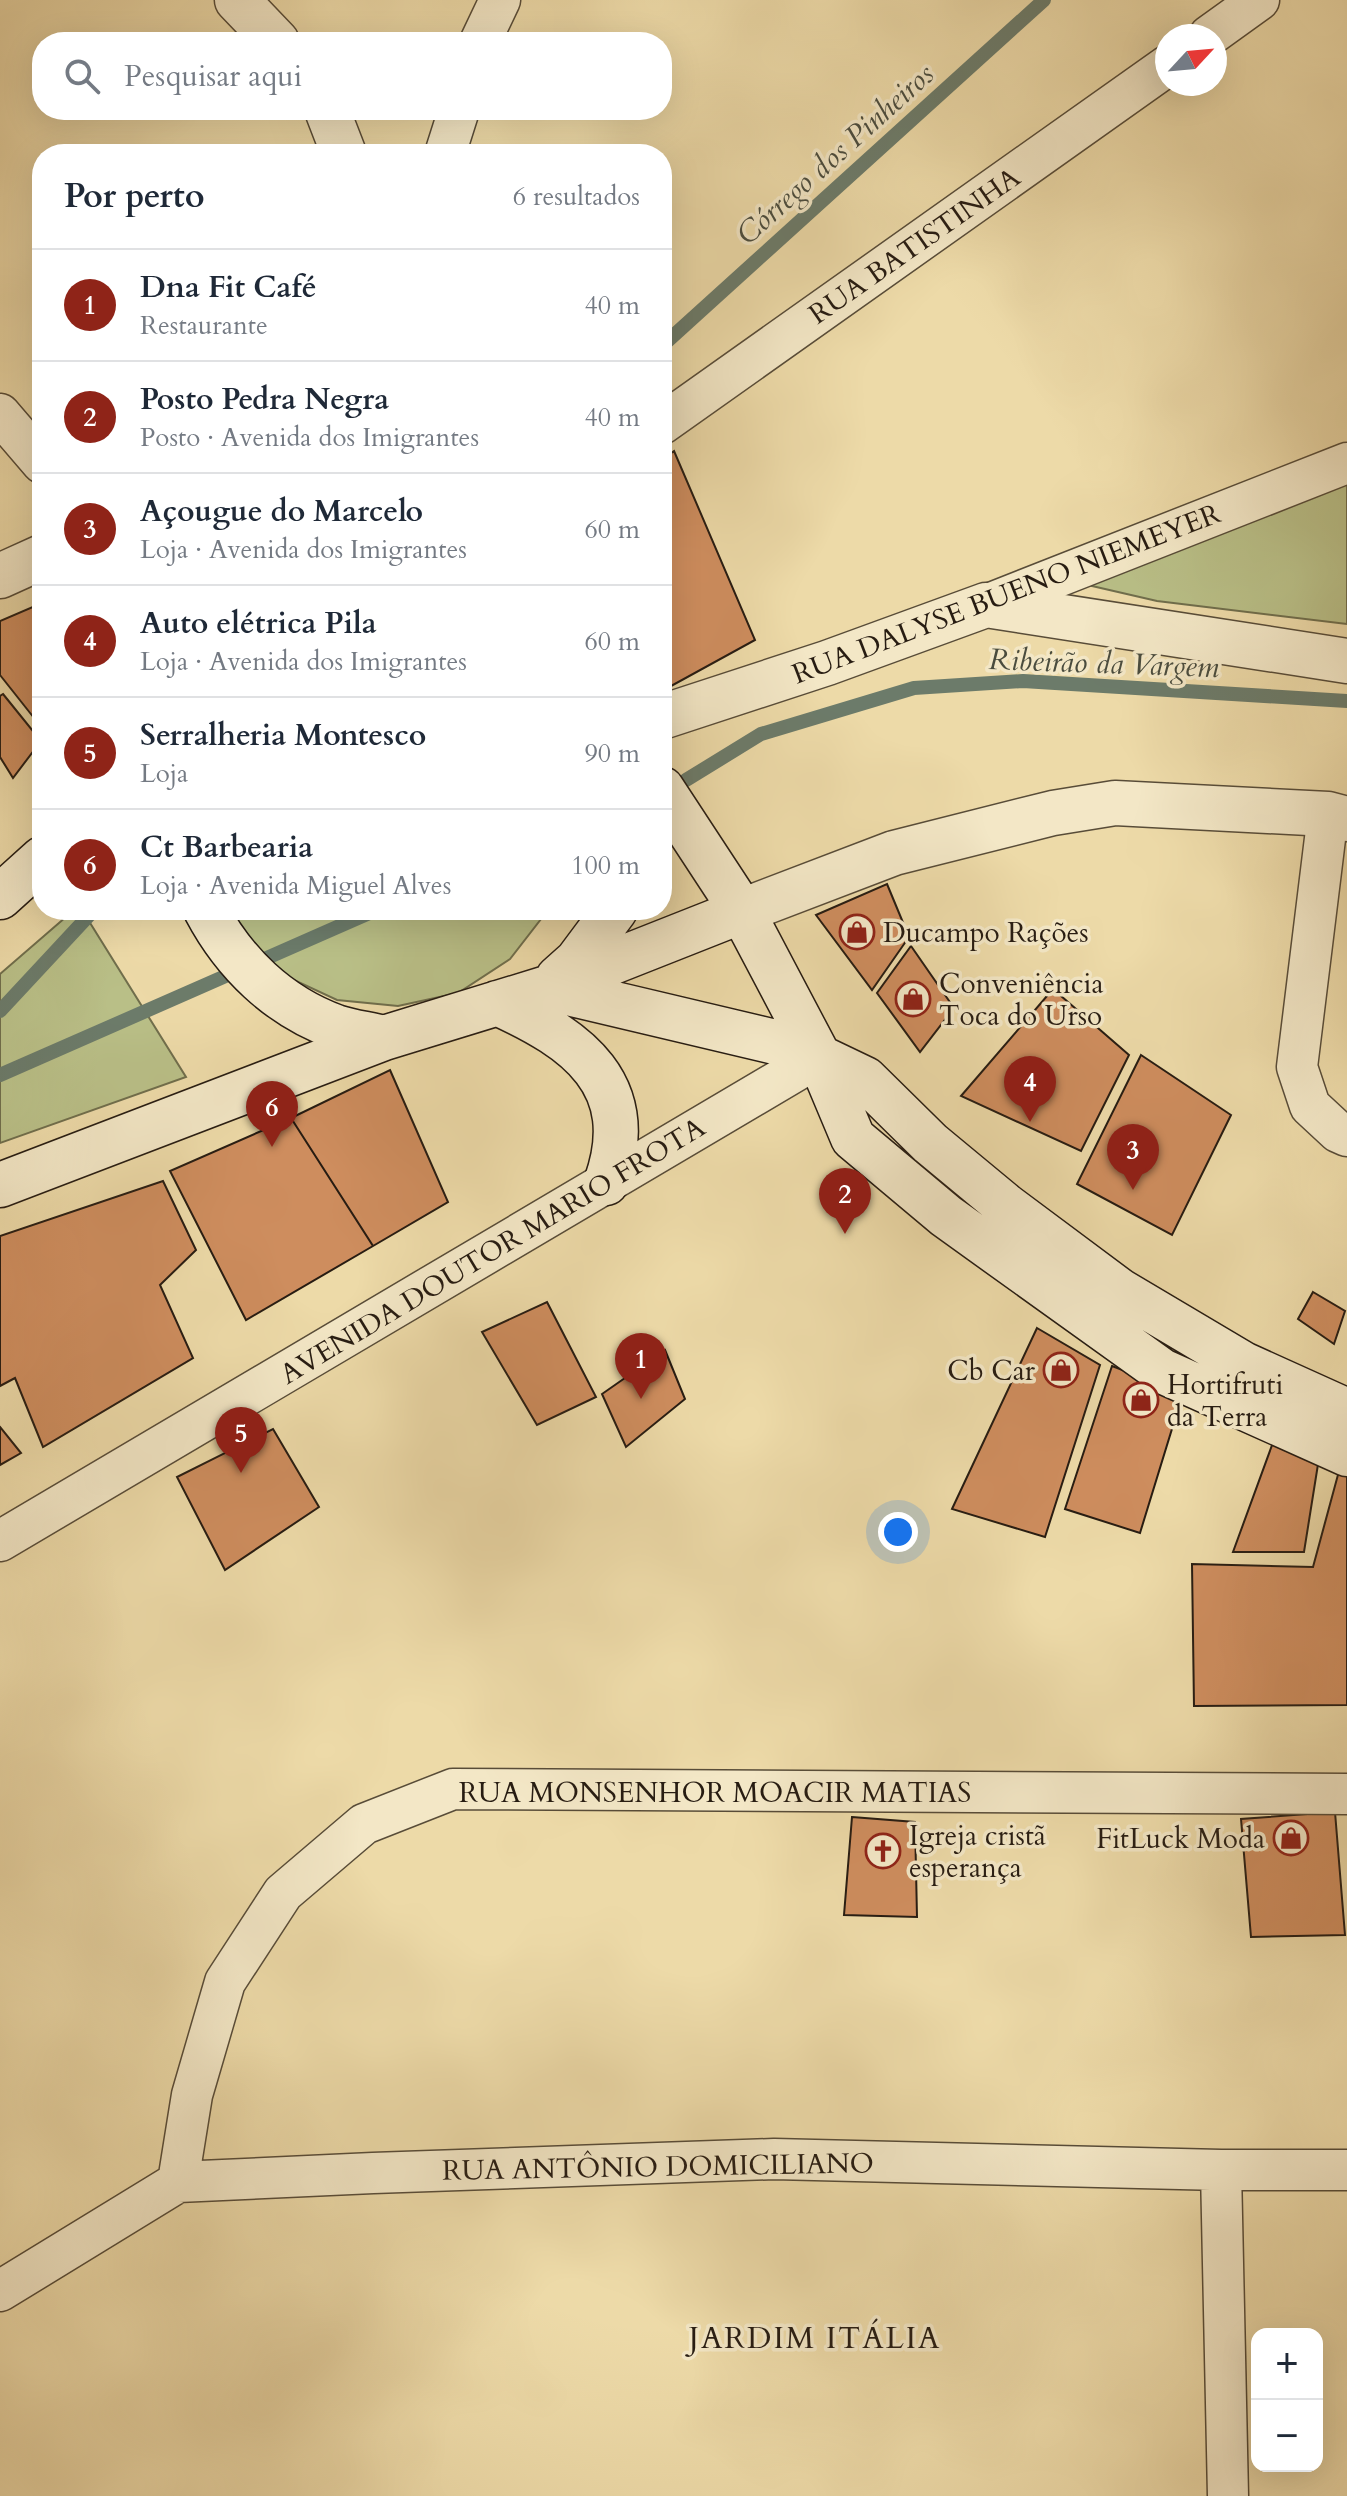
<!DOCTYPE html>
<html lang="pt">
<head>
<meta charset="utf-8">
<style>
  body { margin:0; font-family:Cardo,serif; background:#f6f6f7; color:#1f2937 }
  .controls { position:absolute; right:24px; bottom:24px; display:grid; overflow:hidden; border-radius:16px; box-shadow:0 8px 32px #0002 }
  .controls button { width:72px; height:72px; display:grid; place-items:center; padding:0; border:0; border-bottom:2px solid #e0e1e3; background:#fff; color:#1f2937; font:40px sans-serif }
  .compass { position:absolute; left:1155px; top:24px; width:72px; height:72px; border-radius:50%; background:#fff; box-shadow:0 8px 32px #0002; rotate:64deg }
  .you { position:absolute; left:898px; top:1532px; width:28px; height:28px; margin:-20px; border:6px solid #fff; border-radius:50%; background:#1a73e8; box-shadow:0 0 0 12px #1a73e833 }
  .badge { display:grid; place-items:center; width:52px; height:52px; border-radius:50%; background:#8f2418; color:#fff; font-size:26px; font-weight:700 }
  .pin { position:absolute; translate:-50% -66px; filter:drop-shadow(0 2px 4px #0008) }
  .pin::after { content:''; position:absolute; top:42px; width:28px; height:24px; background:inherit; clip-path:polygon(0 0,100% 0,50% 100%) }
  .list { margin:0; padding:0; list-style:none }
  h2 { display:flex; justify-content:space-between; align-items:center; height:104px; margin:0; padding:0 32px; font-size:34px }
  h2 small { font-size:26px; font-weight:400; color:#747a83 }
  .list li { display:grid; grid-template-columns:52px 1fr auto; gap:24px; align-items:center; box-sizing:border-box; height:112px; padding:0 32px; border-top:2px solid #e0e1e3 }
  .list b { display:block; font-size:30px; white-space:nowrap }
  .list p { margin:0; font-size:26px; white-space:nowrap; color:#747a83 }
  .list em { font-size:26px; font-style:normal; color:#747a83 }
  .icon { flex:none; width:44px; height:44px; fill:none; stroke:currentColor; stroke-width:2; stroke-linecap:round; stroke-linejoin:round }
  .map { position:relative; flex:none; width:1347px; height:2496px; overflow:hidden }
  .search { position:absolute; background:#fff; box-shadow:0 8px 32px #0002; left:32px; top:32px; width:640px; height:88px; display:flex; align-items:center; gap:20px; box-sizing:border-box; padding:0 28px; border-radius:32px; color:#747a83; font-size:30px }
  .panel { position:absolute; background:#fff; box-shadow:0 8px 32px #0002; left:32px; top:144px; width:640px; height:776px; border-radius:32px }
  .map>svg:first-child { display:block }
</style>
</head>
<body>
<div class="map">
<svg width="1347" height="2496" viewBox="0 0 1347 2496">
  <rect width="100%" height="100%" fill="#eddaa8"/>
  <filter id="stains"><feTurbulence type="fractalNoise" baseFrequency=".0025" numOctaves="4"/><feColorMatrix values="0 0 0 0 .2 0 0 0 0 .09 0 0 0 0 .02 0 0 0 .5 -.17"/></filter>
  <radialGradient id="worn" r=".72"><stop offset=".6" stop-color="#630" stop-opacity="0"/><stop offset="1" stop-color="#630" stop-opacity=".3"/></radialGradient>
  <path fill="#b9bf87" stroke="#706e4c" stroke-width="2" d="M 1347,483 L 1347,624 L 1157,601 L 1079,583 Z
    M 74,910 L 82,910 L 186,1077 L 0,1143 L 0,974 Z
    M 225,910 L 548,910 L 510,959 L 458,993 L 398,1006 L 337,1000 L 281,974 Z"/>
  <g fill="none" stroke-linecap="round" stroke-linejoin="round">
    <path stroke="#6c7b6a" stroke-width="14" d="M 662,346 L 1044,0
      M 686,780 L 761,734 L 914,688 L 1023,681 L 1347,701
      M 0,1011 L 94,910
      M 0,1075 L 376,910"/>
  </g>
  <path fill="#ce8d5e" stroke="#271c12" stroke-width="2" d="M 674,451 L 755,640 L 662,691 L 662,460 Z
    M 42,603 L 42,728 L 0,675 L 0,621 Z
    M 3,694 L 41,741 L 13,778 L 0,757 L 0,696 Z
    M 887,884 L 909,937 L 872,990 L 816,915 Z
    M 911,946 L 954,1008 L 920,1052 L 877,993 Z
    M 1053,989 L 1129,1055 L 1081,1151 L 961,1096 Z
    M 1141,1055 L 1231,1115 L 1172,1235 L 1077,1184 Z
    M 390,1070 L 448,1202 L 373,1246 L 291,1118 Z
    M 291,1118 L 373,1246 L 246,1320 L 170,1171 Z
    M 163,1181 L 196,1250 L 160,1285 L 193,1358 L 43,1447 L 15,1378 L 0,1386 L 0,1236 Z
    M 1313,1292 L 1345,1311 L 1334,1344 L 1298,1319 Z
    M 547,1302 L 596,1397 L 537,1425 L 482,1332 Z
    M 1037,1328 L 1100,1365 L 1045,1537 L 952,1509 Z
    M 665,1350 L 685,1399 L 626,1447 L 602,1394 Z
    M 1112,1366 L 1183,1393 L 1140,1533 L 1065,1509 Z
    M 0,1427 L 21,1453 L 0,1465 Z
    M 273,1429 L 319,1507 L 225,1570 L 177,1477 Z
    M 1275,1437 L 1319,1458 L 1304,1552 L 1233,1552 Z
    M 1339,1471 L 1347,1474 L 1347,1705 L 1194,1706 L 1192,1564 L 1313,1567 Z
    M 1335,1812 L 1345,1935 L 1251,1937 L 1241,1819 Z
    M 852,1817 L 915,1822 L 917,1917 L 844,1915 Z"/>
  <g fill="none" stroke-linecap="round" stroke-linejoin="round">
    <g stroke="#584c38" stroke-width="43">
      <path id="minor" d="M 1209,36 L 1259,0
        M 480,42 L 500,0
        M 445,154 L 459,110
        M 0,414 L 42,463
        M 662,424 L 1167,66
        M 986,605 L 1347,463
        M 1328,814 L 1297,1067 L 1310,1106 L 1338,1132 L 1347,1136
        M 0,1541 L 819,1057
        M 1221,2170 L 1228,2496
        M 178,2182 L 192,2095 L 225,1982 L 283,1893 L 364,1824 L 453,1789 L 1347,1794
        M 0,2291 L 178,2182 L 373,2173 L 774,2159 L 1221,2170 L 1347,2170"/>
    </g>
    <g stroke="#584c38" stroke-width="47">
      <path id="tertiary" d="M 237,0 L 277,42
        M 327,110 L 344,154
        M 0,576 L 42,557
        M 662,717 L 827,663 L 986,605 L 1347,661
        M 742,911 L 894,853 L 1053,813 L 1115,803 L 1328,814 L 1347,819"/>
    </g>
    <g stroke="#271c12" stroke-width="47">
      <path id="secondary" d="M 662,789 L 742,911 L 819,1057 L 853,1138 L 946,1216 L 1162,1371 L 1347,1454
        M 0,897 L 42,859
        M 206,910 C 234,963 278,1006 336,1027 C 351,1032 368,1034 384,1038
        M 558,978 L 577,961 L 615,910
        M 547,988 L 779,1043 L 819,1057 L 865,1079 L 930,1143 L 1006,1206 L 1120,1291 L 1243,1364 L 1347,1411
        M 497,1003 C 577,1039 641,1084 606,1183
        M 0,1185 L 384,1038 L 547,988 L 742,911"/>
    </g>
    <use href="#minor" stroke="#f3e7c6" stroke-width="40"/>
    <use href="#tertiary" stroke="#f3e7c6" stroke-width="44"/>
    <use href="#secondary" stroke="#f3e7c6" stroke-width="44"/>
  </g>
  <defs>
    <g id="shop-ring" transform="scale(1.8)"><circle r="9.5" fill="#f3e7c6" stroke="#8f2418" stroke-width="1.5"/><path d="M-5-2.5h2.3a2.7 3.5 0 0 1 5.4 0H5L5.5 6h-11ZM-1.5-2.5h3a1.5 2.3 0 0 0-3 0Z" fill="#8f2418"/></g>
    <g id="church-ring" transform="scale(1.8)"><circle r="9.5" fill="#f3e7c6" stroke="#8f2418" stroke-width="1.5"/><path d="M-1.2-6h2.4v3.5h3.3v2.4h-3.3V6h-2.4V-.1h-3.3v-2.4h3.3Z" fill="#8f2418"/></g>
  </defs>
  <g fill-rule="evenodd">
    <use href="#shop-ring" x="857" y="932"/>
    <use href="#shop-ring" x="913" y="999"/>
    <use href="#shop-ring" x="1061" y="1370"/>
    <use href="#shop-ring" x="1141" y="1400"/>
    <use href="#shop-ring" x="1291" y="1838"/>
    <use href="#church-ring" x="883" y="1851"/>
  </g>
  <g text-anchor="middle" stroke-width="7" stroke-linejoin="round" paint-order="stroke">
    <g font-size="28" fill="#271c12" stroke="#f3e7c6">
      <text transform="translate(914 245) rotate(-35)" y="10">RUA BATISTINHA</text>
      <text transform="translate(1006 593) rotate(-21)" y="10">RUA DALYSE BUENO NIEMEYER</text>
      <text transform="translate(492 1250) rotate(-31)" y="10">AVENIDA DOUTOR MARIO FROTA</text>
      <text x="715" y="1802">RUA MONSENHOR MOACIR MATIAS</text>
      <text transform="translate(658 2166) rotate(-1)" y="10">RUA ANTÔNIO DOMICILIANO</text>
    </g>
    <g font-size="28" fill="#271c12" stroke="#f3e7c6" text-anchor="start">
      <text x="883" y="942">Ducampo Rações</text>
      <text x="939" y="993">Conveniência<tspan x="939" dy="32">Toca do Urso</tspan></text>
      <text x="1035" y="1380" text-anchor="end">Cb Car</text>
      <text x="1167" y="1394">Hortifruti<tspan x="1167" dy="32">da Terra</tspan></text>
      <text x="909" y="1845">Igreja cristã<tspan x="909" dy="32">esperança</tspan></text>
      <text x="1265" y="1848" text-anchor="end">FitLuck Moda</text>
    </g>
    <g font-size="30" font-style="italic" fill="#4a4c3e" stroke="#f3e7c6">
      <text transform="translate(835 154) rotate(-42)" y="10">Córrego dos Pinheiros</text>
      <text transform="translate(1104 663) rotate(2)" y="10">Ribeirão da Vargem</text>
    </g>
    <g font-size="30" letter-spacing="2" fill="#271c12" stroke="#f3e7c6">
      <text x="815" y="2348">JARDIM ITÁLIA</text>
    </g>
  </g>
  <rect width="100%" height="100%" filter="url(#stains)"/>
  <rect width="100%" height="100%" fill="url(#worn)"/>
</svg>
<div class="controls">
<button>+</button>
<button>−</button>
</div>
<svg class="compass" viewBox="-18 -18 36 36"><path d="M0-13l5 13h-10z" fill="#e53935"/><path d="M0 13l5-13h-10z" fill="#747a83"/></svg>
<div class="you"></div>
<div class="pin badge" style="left:641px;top:1399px">1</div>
<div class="pin badge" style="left:845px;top:1234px">2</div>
<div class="pin badge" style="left:1133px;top:1190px">3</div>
<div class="pin badge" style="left:1030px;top:1122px">4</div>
<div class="pin badge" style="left:241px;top:1473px">5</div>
<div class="pin badge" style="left:272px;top:1147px">6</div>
<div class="search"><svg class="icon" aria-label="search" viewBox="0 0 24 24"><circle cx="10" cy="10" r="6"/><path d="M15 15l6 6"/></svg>Pesquisar aqui</div>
<section class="panel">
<h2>Por perto<small>6 resultados</small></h2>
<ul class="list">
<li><span class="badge">1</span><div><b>Dna Fit Café</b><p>Restaurante</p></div><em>40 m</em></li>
<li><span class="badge">2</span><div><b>Posto Pedra Negra</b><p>Posto · Avenida dos Imigrantes</p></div><em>40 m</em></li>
<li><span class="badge">3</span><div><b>Açougue do Marcelo</b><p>Loja · Avenida dos Imigrantes</p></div><em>60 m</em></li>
<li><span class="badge">4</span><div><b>Auto elétrica Pila</b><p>Loja · Avenida dos Imigrantes</p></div><em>60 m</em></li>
<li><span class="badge">5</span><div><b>Serralheria Montesco</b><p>Loja</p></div><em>90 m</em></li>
<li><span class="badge">6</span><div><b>Ct Barbearia</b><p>Loja · Avenida Miguel Alves</p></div><em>100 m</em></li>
</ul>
</section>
</div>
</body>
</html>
